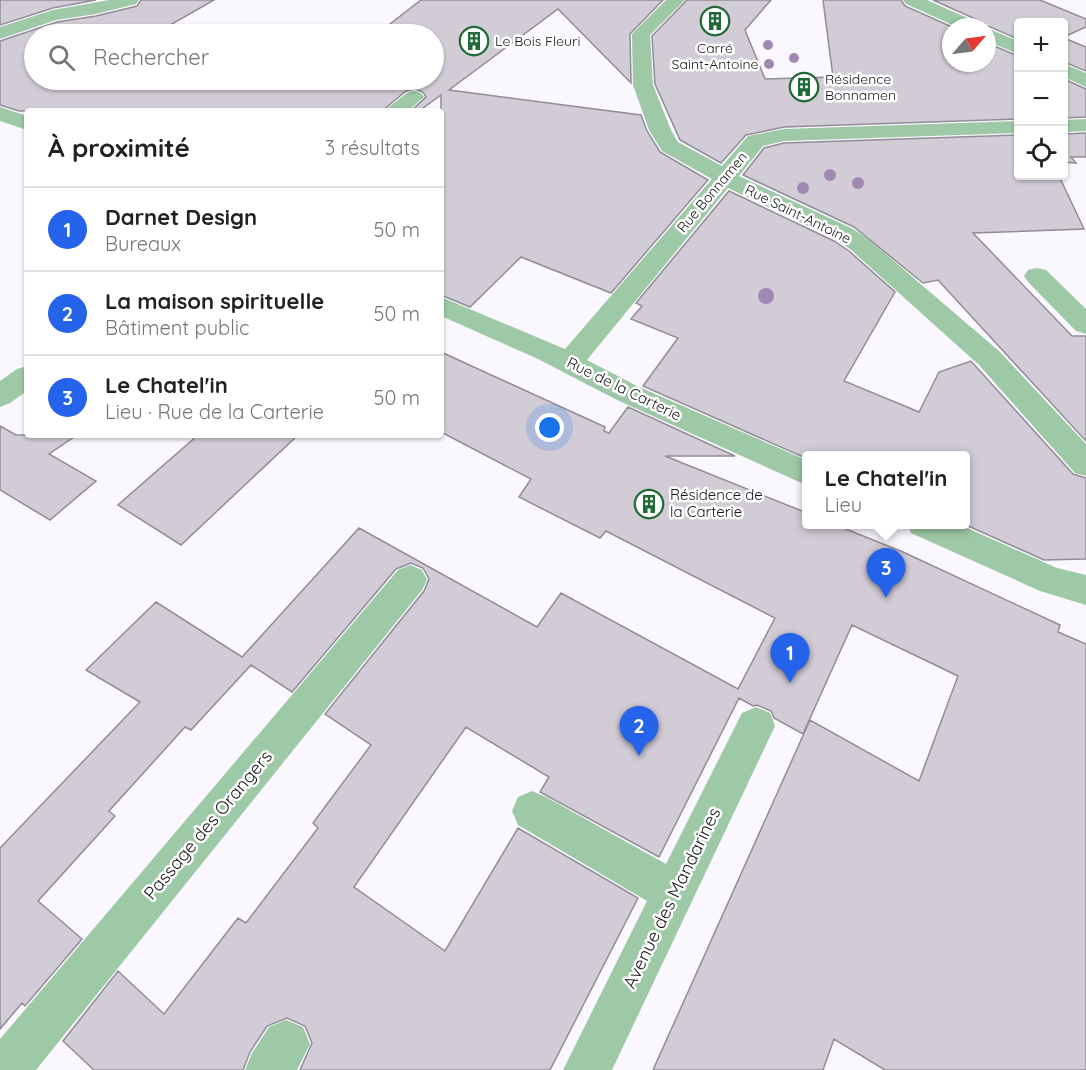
<!DOCTYPE html>
<html lang="fr">
<head>
<meta charset="utf-8">
<style>
  body { margin:0; font-family:Quicksand,sans-serif; background:#f2f2f2; color:#222 }
  .controls { position:absolute; right:18px; top:18px; display:grid; overflow:hidden; border-radius:6px; box-shadow:0 2px 4px #0004 }
  .controls button { width:54px; height:54px; display:grid; place-items:center; padding:0; border:0; border-bottom:2px solid #e0e0e0; background:#fff; color:#222; font:30px sans-serif }
  .compass { position:absolute; left:942px; top:18px; width:54px; height:54px; border-radius:50%; background:#fff; box-shadow:0 2px 4px #0004; rotate:62deg }
  .you { position:absolute; left:550px; top:428px; width:21px; height:21px; margin:-15px; border:4px solid #fff; border-radius:50%; background:#1a73e8; box-shadow:0 0 0 9px #1a73e833 }
  .badge { display:grid; place-items:center; width:39px; height:39px; border-radius:50%; background:#2563eb; color:#fff; font-size:20px; font-weight:700 }
  .pin { position:absolute; translate:-50% -50px; filter:drop-shadow(0 2px 3px #0008) }
  .pin::after { content:''; position:absolute; top:32px; width:21px; height:18px; background:inherit; clip-path:polygon(0 0,100% 0,50% 100%) }
  .popup { position:absolute; left:802px; top:451px; width:168px; height:78px; box-sizing:border-box; display:grid; place-content:center; border-radius:6px; background:#fff; filter:drop-shadow(0 2px 4px #0005); font-size:20px; white-space:nowrap; color:#767676 }
  .popup b { font-size:22px; color:#222 }
  .popup::after { content:''; position:absolute; left:50%; top:100%; margin-left:-12px; border:12px solid transparent; border-top-color:#fff }
  .list { margin:0; padding:0; list-style:none }
  h2 { display:flex; justify-content:space-between; align-items:center; height:78px; margin:0; padding:0 24px; font-size:26px }
  h2 small { font-size:20px; font-weight:400; color:#767676 }
  .list li { display:grid; grid-template-columns:39px 1fr auto; gap:18px; align-items:center; box-sizing:border-box; height:84px; padding:0 24px; border-top:2px solid #e0e0e0 }
  .list b { display:block; font-size:22px; white-space:nowrap }
  .list p { margin:0; font-size:20px; white-space:nowrap; color:#767676 }
  .list em { font-size:20px; font-style:normal; color:#767676 }
  .icon { flex:none; width:33px; height:33px; fill:none; stroke:currentColor; stroke-width:2; stroke-linecap:round; stroke-linejoin:round }
  .map { position:relative; flex:none; width:1086px; height:1070px; overflow:hidden }
  .search { position:absolute; background:#fff; box-shadow:0 2px 4px #0004; left:24px; top:24px; width:420px; height:66px; display:flex; align-items:center; gap:15px; box-sizing:border-box; padding:0 21px; border-radius:33px; color:#767676; font-size:22px }
  .panel { position:absolute; background:#fff; box-shadow:0 2px 4px #0004; left:24px; top:108px; width:420px; height:330px; border-radius:6px }
  .map>svg:first-child { display:block }
</style>
</head>
<body>
<div class="map">
<svg width="1086" height="1070" viewBox="0 0 1086 1070">
  <rect width="100%" height="100%" fill="#fbf7fe"/>
  <path fill="#d2ccd7" stroke="#928c97" stroke-width="1.5" d="M 0,0 L 96,0 L 53,8 L 0,25 Z
    M 141,0 L 214,0 L 158,32 L 174,34 L 34,34 L 34,80 L 434,80 L 434,34 L 377,34 L 421,0 L 663,0 L 630,34 L 631,83 L 558,9 L 449,90 L 641,115 L 647,131 L 660,152 L 708,180 L 611,293 L 521,257 L 470,307 L 441,295 L 441,95 L 419,111 L 411,111 L 426,97 L 423,92 L 415,89 L 406,91 L 382,111 L 19,111 L 0,105 L 0,41 L 57,22 L 96,16 L 137,6 Z
    M 687,0 L 771,0 L 745,30 L 765,79 L 833,77 L 823,0 L 901,0 L 905,6 L 952,27 L 951,63 L 987,63 L 987,43 L 1018,56 L 1018,119 L 784,127 L 746,135 L 721,163 L 680,140 L 655,84 L 652,36 Z
    M 933,0 L 1040,0 L 1086,19 L 1086,27 L 1064,37 L 1064,22 L 1018,22 L 1018,39 L 988,26 L 983,27 L 980,21 Z
    M 1064,38 L 1086,47 L 1086,71 L 1064,62 Z
    M 1064,79 L 1086,89 L 1086,117 L 1064,118 Z
    M 1086,133 L 1086,157 L 1071,157 L 1076,163 L 1064,162 L 1064,134 Z
    M 1018,135 L 1018,176 L 1059,176 L 1084,229 L 973,233 L 1072,336 L 1086,336 L 1086,441 L 938,280 L 923,283 L 854,227 L 743,175 L 764,148 L 784,143 Z
    M 729,191 L 834,241 L 849,251 L 895,292 L 844,381 L 919,412 L 939,372 L 971,361 L 1073,474 L 1086,478 L 1086,559 L 1044,560 L 966,525 L 966,456 L 801,456 L 643,386 L 678,338 L 631,319 L 642,306 L 636,303 Z
    M 441,352 L 605,427 L 604,431 L 609,433 L 628,407 L 735,456 L 665,456 L 807,513 L 807,525 L 836,525 L 903,552 L 1060,625 L 1058,632 L 1086,644 L 1086,1070 L 885,1070 L 834,1039 L 823,1070 L 653,1070 L 810,720 L 919,781 L 958,676 L 852,625 L 803,734 L 774,718 L 771,711 L 757,705 L 753,706 L 739,698 L 659,857 L 540,792 L 549,777 L 466,727 L 354,887 L 445,951 L 518,828 L 638,898 L 550,1070 L 300,1070 L 312,1043 L 305,1026 L 287,1018 L 267,1026 L 250,1052 L 243,1070 L 94,1070 L 63,1041 L 118,971 L 164,1014 L 238,918 L 246,923 L 318,828 L 313,823 L 371,745 L 325,714 L 424,591 L 429,579 L 423,568 L 411,563 L 396,569 L 292,692 L 251,665 L 191,730 L 185,727 L 109,811 L 115,816 L 38,901 L 82,939 L 25,1006 L 22,1003 L 0,1029 L 0,848 L 140,702 L 86,670 L 156,602 L 242,657 L 359,528 L 537,627 L 561,593 L 738,689 L 775,618 L 606,531 L 600,538 L 519,497 L 531,479 L 441,432 Z
    M 0,426 L 16,435 L 77,435 L 49,454 L 96,481 L 50,520 L 0,490 Z
    M 198,435 L 298,435 L 181,545 L 118,505 Z"/>
  <g fill="none" stroke-linecap="round" stroke-linejoin="round">
    <path fill="#9ec9a6" fill-rule="evenodd" d="M 109,0 L 139,0 L 136,4 L 96,14 L 56,20 L 0,39 L 0,27 L 53,10 Z
      M 666,0 L 685,0 L 650,35 L 653,85 L 671,130 L 678,142 L 722,166 L 748,136 L 784,129 L 1018,121 L 1018,133 L 784,141 L 763,146 L 739,176 L 853,229 L 868,239 L 999,351 L 1086,444 L 1086,476 L 1075,473 L 979,365 L 850,249 L 835,239 L 728,188 L 587,360 L 637,386 L 806,460 L 806,485 L 617,400 L 538,359 L 441,316 L 441,297 L 565,349 L 712,179 L 662,151 L 649,130 L 633,85 L 632,34 Z
      M 903,0 L 927,0 L 979,23 L 981,27 L 957,27 L 906,4 Z
      M 987,28 L 1018,41 L 1018,54 L 987,41 Z
      M 1064,64 L 1086,73 L 1086,87 L 1064,77 Z
      M 414,91 L 421,93 L 424,97 L 408,111 L 384,111 L 407,93 Z
      M 0,107 L 27,116 L 27,130 L 0,121 Z
      M 1086,119 L 1086,131 L 1064,132 L 1064,120 Z
      M 1037,268 L 1046,270 L 1086,309 L 1086,334 L 1076,331 L 1028,282 L 1024,276 L 1028,270 Z
      M 27,366 L 27,391 L 10,403 L 0,407 L 0,381 L 17,369 Z
      M 907,524 L 958,524 L 1057,568 L 1086,575 L 1086,605 L 1040,591 L 911,533 Z
      M 410,565 L 422,570 L 427,580 L 422,590 L 36,1070 L 0,1070 L 0,1039 L 398,570 Z
      M 756,707 L 770,713 L 775,726 L 612,1070 L 563,1070 L 647,901 L 518,825 L 512,811 L 518,797 L 532,791 L 546,797 L 666,864 L 742,713 Z
      M 286,1020 L 303,1027 L 310,1044 L 297,1070 L 245,1070 L 252,1053 L 269,1027 Z"/>
  </g>
  <g fill="#a188b2">
    <circle cx="768" cy="45" r="5"/>
    <circle cx="794" cy="58" r="5"/>
    <circle cx="769" cy="64" r="5"/>
    <circle cx="830" cy="175" r="6"/>
    <circle cx="858" cy="183" r="6"/>
    <circle cx="803" cy="188" r="6"/>
    <circle cx="766" cy="296" r="8"/>
  </g>
  <defs>
    <g id="building-ring" transform="scale(1.5)"><circle r="9.5" fill="#fff" stroke="#206a37" stroke-width="1.5"/><path d="M-4-6H4V6H1V3H-1V6H-4ZM-2.5-4.3h1.7v1.8h-1.7ZM.8-4.3h1.7v1.8H.8ZM-2.5-1h1.7V.8h-1.7ZM.8-1h1.7V.8H.8Z" fill="#206a37"/></g>
  </defs>
  <g fill-rule="evenodd">
    <use href="#building-ring" x="715" y="21"/>
    <use href="#building-ring" x="474" y="41"/>
    <use href="#building-ring" x="804" y="87"/>
    <use href="#building-ring" x="649" y="504"/>
  </g>
  <g text-anchor="middle" stroke-width="5" stroke-linejoin="round" paint-order="stroke">
    <g font-size="14" fill="#171519" stroke="#fff" text-anchor="start">
      <text x="495" y="46">Le Bois Fleuri</text>
      <text x="715" y="53" text-anchor="middle">Carré<tspan x="715" dy="16">Saint-Antoine</tspan></text>
      <text x="825" y="84">Résidence<tspan x="825" dy="16">Bonnamen</tspan></text>
    </g>
    <g font-size="14" fill="#171519" stroke="#fff">
      <text transform="translate(712 192) rotate(-50)" y="5">Rue Bonnamen</text>
      <text transform="translate(798 214) rotate(26)" y="5">Rue Saint-Antoine</text>
    </g>
    <g font-size="15" fill="#171519" stroke="#fff">
      <text transform="translate(624 389) rotate(26)" y="5">Rue de la Carterie</text>
    </g>
    <g font-size="15" fill="#171519" stroke="#fff" text-anchor="start">
      <text x="670" y="500">Résidence de<tspan x="670" dy="17">la Carterie</tspan></text>
    </g>
    <g font-size="18" fill="#171519" stroke="#fff">
      <text transform="translate(208 825) rotate(-50)" y="6">Passage des Orangers</text>
      <text transform="translate(672 898) rotate(-64)" y="6">Avenue des Mandarines</text>
    </g>
  </g>
</svg>
<div class="controls">
<button>+</button>
<button>−</button>
<button><svg class="icon" aria-label="locate" viewBox="0 0 24 24"><circle cx="12" cy="12" r="6"/><path d="M12 2v4M12 18v4M2 12h4M18 12h4"/></svg></button>
</div>
<svg class="compass" viewBox="-18 -18 36 36"><path d="M0-13l5 13h-10z" fill="#e53935"/><path d="M0 13l5-13h-10z" fill="#767676"/></svg>
<div class="you"></div>
<div class="pin badge" style="left:790px;top:683px">1</div>
<div class="pin badge" style="left:639px;top:756px">2</div>
<div class="pin badge" style="left:886px;top:598px">3</div>
<div class="popup"><b>Le Chatel'in</b>Lieu</div>
<div class="search"><svg class="icon" aria-label="search" viewBox="0 0 24 24"><circle cx="10" cy="10" r="6"/><path d="M15 15l6 6"/></svg>Rechercher</div>
<section class="panel">
<h2>À proximité<small>3 résultats</small></h2>
<ul class="list">
<li><span class="badge">1</span><div><b>Darnet Design</b><p>Bureaux</p></div><em>50 m</em></li>
<li><span class="badge">2</span><div><b>La maison spirituelle</b><p>Bâtiment public</p></div><em>50 m</em></li>
<li><span class="badge">3</span><div><b>Le Chatel'in</b><p>Lieu · Rue de la Carterie</p></div><em>50 m</em></li>
</ul>
</section>
</div>
</body>
</html>
